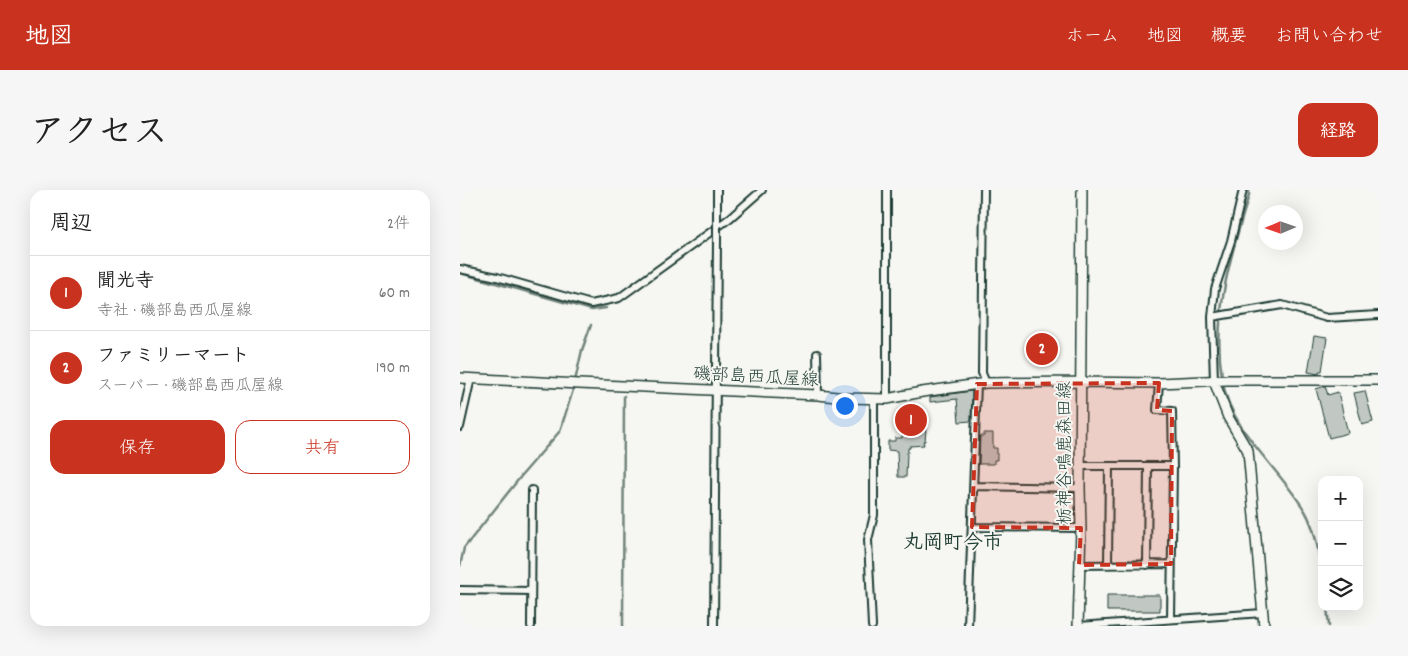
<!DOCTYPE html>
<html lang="ja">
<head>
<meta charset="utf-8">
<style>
  body { margin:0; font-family:Dekko,"Klee One",sans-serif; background:#f6f6f6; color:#222 }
  .controls { position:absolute; right:15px; bottom:15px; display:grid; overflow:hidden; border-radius:10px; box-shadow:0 5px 20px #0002 }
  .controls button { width:45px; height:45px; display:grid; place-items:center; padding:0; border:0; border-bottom:1px solid #e0e0e0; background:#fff; color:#222; font:25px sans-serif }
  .compass { position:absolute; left:798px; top:15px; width:45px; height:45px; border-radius:50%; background:#fff; box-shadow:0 5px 20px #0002; rotate:268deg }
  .you { position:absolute; left:384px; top:215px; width:18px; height:18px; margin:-12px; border:4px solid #fff; border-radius:50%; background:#1a73e8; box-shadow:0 0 0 8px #1a73e833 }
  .badge { display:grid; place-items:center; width:32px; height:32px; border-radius:50%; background:#c8321e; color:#fff; font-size:16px; font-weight:700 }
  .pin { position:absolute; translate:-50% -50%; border:2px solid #fff; box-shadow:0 1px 5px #0006 }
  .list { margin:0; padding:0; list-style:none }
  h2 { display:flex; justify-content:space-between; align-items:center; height:65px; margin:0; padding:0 20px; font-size:21px }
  h2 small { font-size:16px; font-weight:400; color:#767676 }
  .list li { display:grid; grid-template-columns:32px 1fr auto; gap:15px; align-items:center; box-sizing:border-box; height:75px; padding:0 20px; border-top:1px solid #e0e0e0 }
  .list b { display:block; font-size:19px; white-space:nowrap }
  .list p { margin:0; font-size:16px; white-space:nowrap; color:#767676 }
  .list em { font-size:16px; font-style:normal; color:#767676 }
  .actions { display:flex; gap:10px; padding:15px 20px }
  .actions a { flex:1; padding:11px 0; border:1px solid #c8321e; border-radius:15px; text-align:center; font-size:18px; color:#c8321e }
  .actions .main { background:#c8321e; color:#fff }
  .icon { flex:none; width:28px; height:28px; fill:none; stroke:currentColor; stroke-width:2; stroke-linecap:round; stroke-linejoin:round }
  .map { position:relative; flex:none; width:918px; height:436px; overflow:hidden; border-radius:15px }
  header { display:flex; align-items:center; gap:30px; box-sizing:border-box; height:70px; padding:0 25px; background:#c8321e; color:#fff }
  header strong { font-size:24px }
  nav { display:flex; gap:28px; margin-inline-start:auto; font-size:18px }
  .intro { display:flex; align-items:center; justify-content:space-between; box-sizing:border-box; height:120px; padding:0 30px }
  h1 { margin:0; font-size:35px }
  .button { padding:12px 22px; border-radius:15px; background:#c8321e; color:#fff; font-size:18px; font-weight:700 }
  main { display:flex; gap:30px; padding:0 30px }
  aside { flex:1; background:#fff; border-radius:15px; box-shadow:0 5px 20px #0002 }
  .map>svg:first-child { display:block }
</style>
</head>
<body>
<header>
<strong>地図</strong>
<nav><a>ホーム</a><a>地図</a><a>概要</a><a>お問い合わせ</a></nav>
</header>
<div class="intro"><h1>アクセス</h1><a class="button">経路</a></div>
<main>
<aside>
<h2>周辺<small>2件</small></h2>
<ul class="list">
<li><span class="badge">1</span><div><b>聞光寺</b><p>寺社 · 磯部島西瓜屋線</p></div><em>60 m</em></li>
<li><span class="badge">2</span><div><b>ファミリーマート</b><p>スーパー · 磯部島西瓜屋線</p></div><em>190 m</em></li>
</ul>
<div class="actions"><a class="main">保存</a><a>共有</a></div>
</aside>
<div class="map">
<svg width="918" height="436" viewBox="0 0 918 436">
  <rect width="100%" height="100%" fill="#f6f6f2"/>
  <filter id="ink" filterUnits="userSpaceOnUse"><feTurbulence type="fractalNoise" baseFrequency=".02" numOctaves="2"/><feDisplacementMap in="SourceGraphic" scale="10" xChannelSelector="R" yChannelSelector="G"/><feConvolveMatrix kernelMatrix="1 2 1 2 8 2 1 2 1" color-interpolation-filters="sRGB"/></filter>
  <g filter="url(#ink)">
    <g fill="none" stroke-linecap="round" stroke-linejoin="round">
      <path stroke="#72847d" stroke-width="2.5" d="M 0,83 L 132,120 L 146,118
        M 762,187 C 752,125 771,64 789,5 L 789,0
        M 763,193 C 771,241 820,279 845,321 C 855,338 859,363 862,383
        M 0,376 L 4,358 L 62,285 L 100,241 L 113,200 L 122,160 L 131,135
        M 867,417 L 869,436
        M 163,436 L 164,206"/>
    </g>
    <path fill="#c1c8c3" stroke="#1f3d34" d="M 854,146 L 867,148 L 862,181 L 859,181 L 859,184 L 848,182 Z
      M 589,149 L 589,170 L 577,171 L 576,150 Z
      M 865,196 L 868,205 L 878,202 L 888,243 L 869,248 L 856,199 Z
      M 512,201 L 511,231 L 499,232 L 497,209 L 470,212 L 470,207 Z
      M 905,201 L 913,232 L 902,235 L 894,203 Z
      M 444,219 L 463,220 L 463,239 L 466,239 L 465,251 L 463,251 L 464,255 L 450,256 L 450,258 L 448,258 L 448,263 L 447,263 L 446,287 L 438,287 L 437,261 L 428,260 L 428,251 L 435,251 L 435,248 L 442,248 Z
      M 524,243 L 533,243 L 533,258 L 537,258 L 537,270 L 534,270 L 534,274 L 519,274 L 520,246 L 524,246 Z
      M 647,405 L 700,405 L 700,421 L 647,421 Z"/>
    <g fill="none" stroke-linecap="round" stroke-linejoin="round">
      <g stroke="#1f3d34" stroke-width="10">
        <path id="street" d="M 257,0 L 257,36
          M 524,0 L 522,183 L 526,193
          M 0,79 L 37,87 L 131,114 L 159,108 L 270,28 L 302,0
          M 752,127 L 822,115 L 867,128 L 918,125
          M 357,164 L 358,205
          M 754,191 L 752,127 L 755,99 L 771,51 L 783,0
          M 699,193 L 697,220 L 712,221 L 713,276
          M 427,209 L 427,0
          M 0,237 L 11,188
          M 620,276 L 713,276 L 711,429
          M 514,296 L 620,298
          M 512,337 L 621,338
          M 619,375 L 711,374
          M 648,375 L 649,276
          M 687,375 L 688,276
          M 0,400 L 71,401
          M 71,436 L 72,300
          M 254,436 L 257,51
          M 412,436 L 408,350 L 414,325 L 414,209
          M 508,436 L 517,194
          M 618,436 L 803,423"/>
      </g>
      <g stroke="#1f3d34" stroke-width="12">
        <path id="secondary" d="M 0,188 L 119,194 L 358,205 L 387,208 L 427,209 L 462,202 L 526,193 L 620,192 L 699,193 L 767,190 L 918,190
          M 754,191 L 768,227 L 788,261 L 804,436
          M 618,436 L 621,338 L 620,298 L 622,0"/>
      </g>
      <use href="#street" stroke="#f6f6f2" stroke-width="6"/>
      <use href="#secondary" stroke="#f6f6f2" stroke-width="9"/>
      <g stroke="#1f3d34" stroke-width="10" stroke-linecap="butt">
        <path id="street-bridge" d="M 257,51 L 257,36"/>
      </g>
      <use href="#street-bridge" stroke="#f6f6f2" stroke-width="6"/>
    </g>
  </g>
  <path fill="#c8321e" fill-opacity="0.2" stroke="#c8321e" stroke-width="4" stroke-dasharray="10 6" stroke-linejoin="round" d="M 699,193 L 697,220 L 712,221 L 711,374 L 619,375 L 621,338 L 512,337 L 517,194 Z"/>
  <g text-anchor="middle" stroke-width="4" stroke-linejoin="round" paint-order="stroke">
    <g font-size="18" fill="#1f3d34" stroke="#f6f6f2">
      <text transform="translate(296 186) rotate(3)" y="6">磯部島西瓜屋線</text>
      <text transform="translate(604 263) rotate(-90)" y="6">栃神谷鳴鹿森田線</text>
    </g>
    <g font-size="20" font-weight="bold" fill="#1f3d34" stroke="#f6f6f2">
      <text x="493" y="358">丸岡町今市</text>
    </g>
  </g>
</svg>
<div class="controls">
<button>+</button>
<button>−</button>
<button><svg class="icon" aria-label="layers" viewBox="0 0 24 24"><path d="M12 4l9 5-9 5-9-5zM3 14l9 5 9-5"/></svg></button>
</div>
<svg class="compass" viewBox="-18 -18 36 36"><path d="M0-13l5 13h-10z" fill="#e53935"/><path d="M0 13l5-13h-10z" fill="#767676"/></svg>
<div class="you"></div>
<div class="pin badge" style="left:451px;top:230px">1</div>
<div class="pin badge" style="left:582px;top:159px">2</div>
</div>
</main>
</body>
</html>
